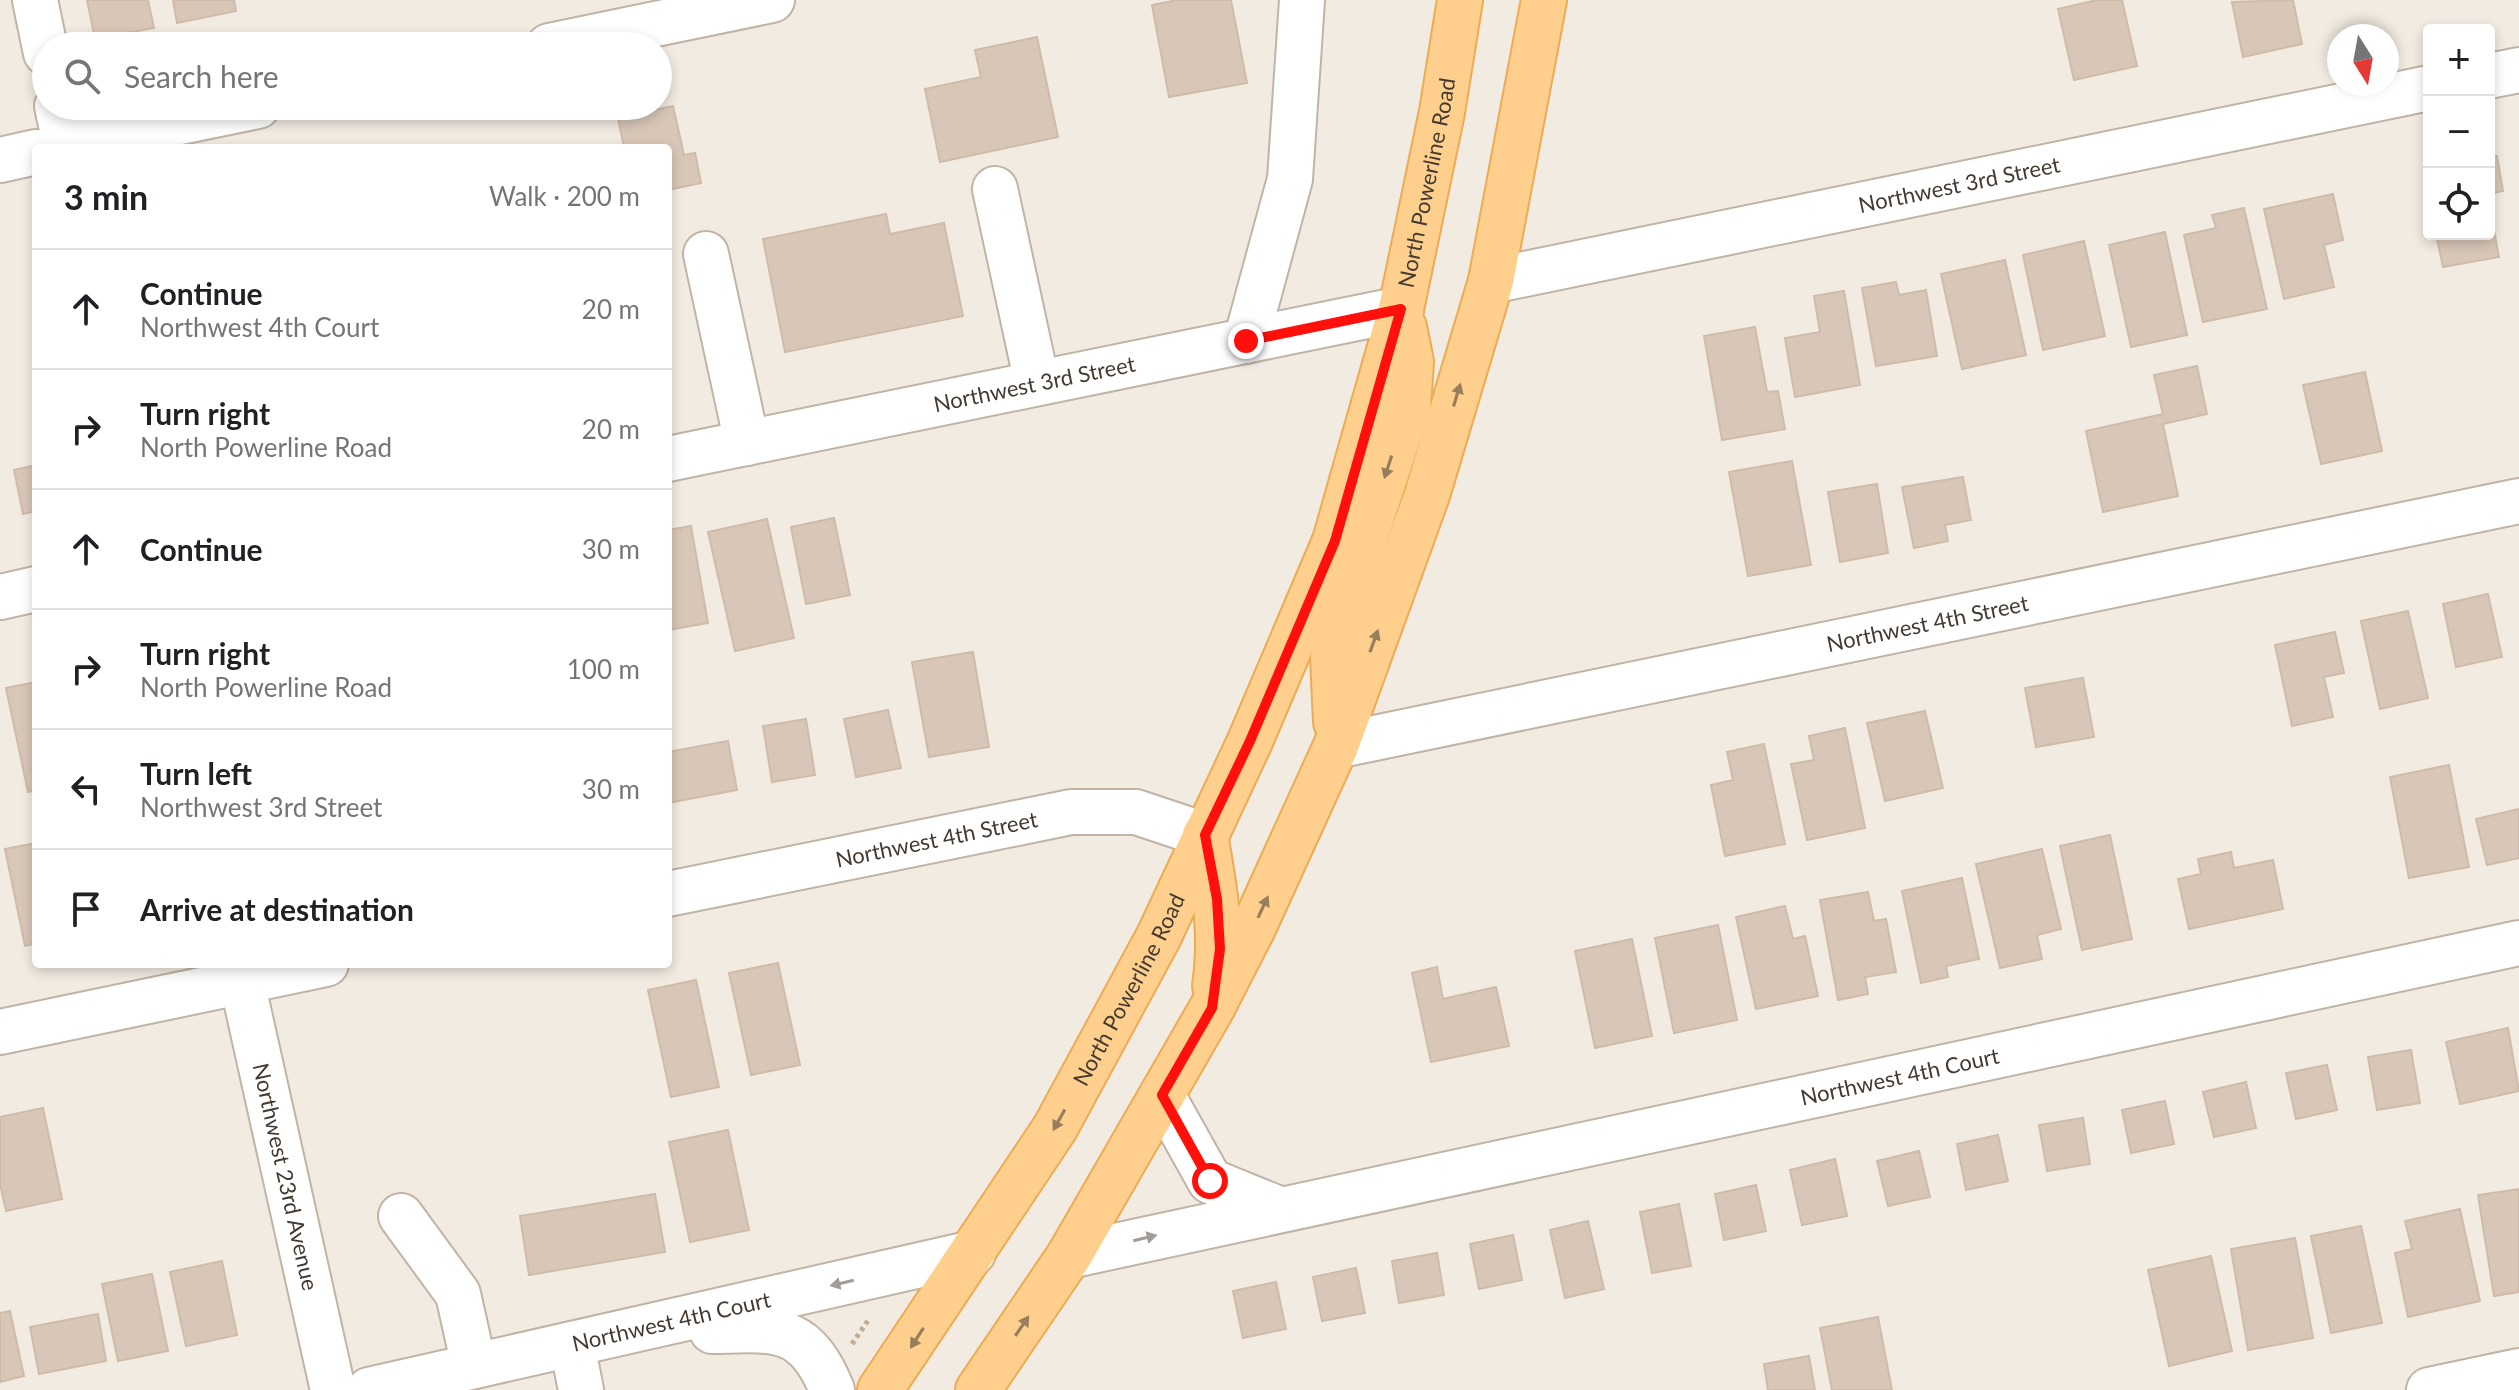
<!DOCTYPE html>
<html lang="en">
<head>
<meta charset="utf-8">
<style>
  body { margin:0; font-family:Lato,sans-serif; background:#f2f2f2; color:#202124 }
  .controls { position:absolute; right:24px; top:24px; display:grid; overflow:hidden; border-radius:8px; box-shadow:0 4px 12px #0003 }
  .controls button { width:72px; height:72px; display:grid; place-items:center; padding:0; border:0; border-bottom:2px solid #e0e0e0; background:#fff; color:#202124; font:40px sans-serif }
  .compass { position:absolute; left:2327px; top:24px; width:72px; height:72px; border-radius:50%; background:#fff; box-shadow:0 4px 12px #0003; rotate:169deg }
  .stop { position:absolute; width:24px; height:24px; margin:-18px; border:6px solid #ff100b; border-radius:50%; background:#fff }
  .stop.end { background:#ff100b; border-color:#fff; box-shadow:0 2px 8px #0008 }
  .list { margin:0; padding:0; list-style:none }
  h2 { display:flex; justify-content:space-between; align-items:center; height:104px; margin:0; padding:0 32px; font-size:34px }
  h2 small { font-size:26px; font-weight:400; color:#757577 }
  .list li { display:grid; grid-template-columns:52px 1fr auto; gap:24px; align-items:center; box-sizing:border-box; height:120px; padding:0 32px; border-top:2px solid #e0e0e0 }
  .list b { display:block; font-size:30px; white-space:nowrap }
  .list p { margin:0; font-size:26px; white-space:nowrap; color:#757577 }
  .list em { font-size:26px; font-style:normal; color:#757577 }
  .icon { flex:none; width:44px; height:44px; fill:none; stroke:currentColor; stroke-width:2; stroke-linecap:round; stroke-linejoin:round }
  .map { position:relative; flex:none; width:2519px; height:1390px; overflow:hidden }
  .search { position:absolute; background:#fff; box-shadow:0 4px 12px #0003; left:32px; top:32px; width:640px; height:88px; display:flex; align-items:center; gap:20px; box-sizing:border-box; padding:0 28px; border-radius:44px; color:#757577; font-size:30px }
  .panel { position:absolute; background:#fff; box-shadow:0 4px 12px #0003; left:32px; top:144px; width:640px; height:824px; border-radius:8px }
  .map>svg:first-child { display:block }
</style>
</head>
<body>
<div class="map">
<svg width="2519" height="1390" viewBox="0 0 2519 1390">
  <rect width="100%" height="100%" fill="#f2ebe1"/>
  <path fill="#d8c7b8" stroke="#d0bba8" stroke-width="2" d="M 87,0 L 148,0 L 154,28 L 95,39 Z
    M 173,0 L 234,0 L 236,11 L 177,23 Z
    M 1177,0 L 1231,0 L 1247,83 L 1169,97 L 1152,5 Z
    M 2097,0 L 2122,0 L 2137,66 L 2074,80 L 2058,9 Z
    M 2293,0 L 2302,44 L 2243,57 L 2232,2 Z
    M 1037,37 L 1058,137 L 940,162 L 925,89 L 981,77 L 975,50 Z
    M 673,106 L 684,155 L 695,153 L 701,183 L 668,190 L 668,148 L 624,148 L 618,118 Z
    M 2497,156 L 2503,191 L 2489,194 L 2489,157 Z
    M 2333,194 L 2343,240 L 2324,245 L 2334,287 L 2284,299 L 2264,209 Z
    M 2489,204 L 2499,257 L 2443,267 L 2436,234 L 2489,234 Z
    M 2244,208 L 2267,309 L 2203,322 L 2184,235 L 2216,228 L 2212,215 Z
    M 886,214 L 890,234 L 944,223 L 963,316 L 785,352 L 763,239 Z
    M 2165,232 L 2187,335 L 2131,347 L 2109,245 Z
    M 2084,241 L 2105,336 L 2043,350 L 2023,255 Z
    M 2005,260 L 2026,355 L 1962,369 L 1941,274 Z
    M 1896,282 L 1899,295 L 1926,290 L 1937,356 L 1876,366 L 1862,288 Z
    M 1844,291 L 1860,385 L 1795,397 L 1785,338 L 1820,332 L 1814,296 Z
    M 1755,327 L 1767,392 L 1778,391 L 1785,429 L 1722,440 L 1704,336 Z
    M 2197,366 L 2207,414 L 2163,424 L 2178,496 L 2103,512 L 2086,431 L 2163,414 L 2154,375 Z
    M 2365,372 L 2382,451 L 2321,464 L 2303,385 Z
    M 1792,461 L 1811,565 L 1748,576 L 1729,472 Z
    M 36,465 L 36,511 L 23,514 L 14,470 Z
    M 1963,477 L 1971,520 L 1945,525 L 1948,541 L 1914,548 L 1902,487 Z
    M 1877,484 L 1888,553 L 1840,562 L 1828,492 Z
    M 834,518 L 850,595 L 806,604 L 791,527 Z
    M 767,519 L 794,638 L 735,651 L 708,532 Z
    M 691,526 L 708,623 L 668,630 L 668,530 Z
    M 2488,594 L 2502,657 L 2456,667 L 2443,604 Z
    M 2408,611 L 2428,698 L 2380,709 L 2361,621 Z
    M 2335,632 L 2344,673 L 2324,677 L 2333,717 L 2292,726 L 2275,645 Z
    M 973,652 L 989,747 L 929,757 L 912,662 Z
    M 2083,678 L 2094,737 L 2036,747 L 2025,688 Z
    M 36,682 L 36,790 L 28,792 L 6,688 Z
    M 888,710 L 901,768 L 856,777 L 844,719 Z
    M 1925,711 L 1943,788 L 1885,801 L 1867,723 Z
    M 806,719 L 815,775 L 772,782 L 763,726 Z
    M 1845,728 L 1865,828 L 1807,840 L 1791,764 L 1814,760 L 1809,736 Z
    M 728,741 L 737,790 L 668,803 L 668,752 Z
    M 1764,744 L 1785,844 L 1725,856 L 1711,785 L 1733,780 L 1727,752 Z
    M 2449,765 L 2469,867 L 2409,878 L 2390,777 Z
    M 2519,809 L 2519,858 L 2487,865 L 2476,819 Z
    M 2110,835 L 2132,939 L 2082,950 L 2060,846 Z
    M 36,843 L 36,943 L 25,946 L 5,849 Z
    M 2042,849 L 2061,929 L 2037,935 L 2042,959 L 2000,968 L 1976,864 Z
    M 2231,852 L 2234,868 L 2273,860 L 2283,909 L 2189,929 L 2178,879 L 2201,874 L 2198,859 Z
    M 1962,878 L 1979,959 L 1946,966 L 1948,977 L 1921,983 L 1902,891 Z
    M 1868,892 L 1874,921 L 1886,919 L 1896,972 L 1865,977 L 1868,994 L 1838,1000 L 1820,900 Z
    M 1785,906 L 1793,939 L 1805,936 L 1818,996 L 1756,1009 L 1736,917 Z
    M 1718,925 L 1737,1020 L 1674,1033 L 1655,938 Z
    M 1632,939 L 1652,1036 L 1595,1048 L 1575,951 Z
    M 778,963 L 800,1065 L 751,1075 L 729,973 Z
    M 1437,967 L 1443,999 L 1496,987 L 1509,1046 L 1431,1062 L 1412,973 Z
    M 696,980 L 719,1087 L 671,1097 L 648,990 Z
    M 2508,1028 L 2519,1091 L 2460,1104 L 2446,1042 Z
    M 2411,1050 L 2420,1103 L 2377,1110 L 2368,1057 Z
    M 2327,1065 L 2337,1110 L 2296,1119 L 2286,1073 Z
    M 2246,1082 L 2256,1128 L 2214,1137 L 2203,1092 Z
    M 2165,1101 L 2174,1144 L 2131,1153 L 2122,1110 Z
    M 43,1108 L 62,1199 L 6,1211 L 0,1184 L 0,1117 Z
    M 2083,1118 L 2090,1164 L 2047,1171 L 2039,1125 Z
    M 728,1130 L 749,1230 L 690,1242 L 669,1142 Z
    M 1998,1135 L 2008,1181 L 1966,1190 L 1957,1144 Z
    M 1919,1151 L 1930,1197 L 1888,1206 L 1877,1161 Z
    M 1835,1159 L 1847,1216 L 1802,1225 L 1790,1170 Z
    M 1756,1185 L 1766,1231 L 1724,1240 L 1715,1194 Z
    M 2519,1189 L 2519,1292 L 2494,1296 L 2478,1195 Z
    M 655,1194 L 665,1252 L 529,1275 L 520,1216 Z
    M 1679,1204 L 1691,1266 L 1652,1273 L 1640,1212 Z
    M 2460,1209 L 2480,1301 L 2408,1317 L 2395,1253 L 2412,1249 L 2405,1221 Z
    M 1588,1221 L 1604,1289 L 1565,1298 L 1550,1230 Z
    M 2361,1226 L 2382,1323 L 2331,1333 L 2311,1236 Z
    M 1513,1235 L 1522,1280 L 1479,1289 L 1470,1244 Z
    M 2295,1238 L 2313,1338 L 2248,1350 L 2231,1249 Z
    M 1437,1253 L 1444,1295 L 1399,1303 L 1392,1261 Z
    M 2211,1256 L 2232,1351 L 2169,1366 L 2148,1270 Z
    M 222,1261 L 237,1335 L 186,1346 L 170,1272 Z
    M 1356,1268 L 1365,1313 L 1322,1321 L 1313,1277 Z
    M 152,1274 L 168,1351 L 118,1361 L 102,1284 Z
    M 1276,1282 L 1286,1329 L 1243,1338 L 1233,1291 Z
    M 10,1311 L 24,1376 L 0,1382 L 0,1313 Z
    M 98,1314 L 106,1361 L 39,1374 L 30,1327 Z
    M 1878,1317 L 1892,1390 L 1832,1390 L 1820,1328 Z
    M 1809,1356 L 1815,1390 L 1768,1390 L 1764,1364 Z"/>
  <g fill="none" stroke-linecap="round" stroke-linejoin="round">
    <g stroke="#c1b4a6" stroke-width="48">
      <g id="minor">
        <path d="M 35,0 L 46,53"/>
        <path d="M 549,46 L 772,0"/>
        <path d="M 2489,76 L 2519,70"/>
        <path d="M 57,106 L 66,148"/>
        <path d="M 54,148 L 258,106"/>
        <path d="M 0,160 L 36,152"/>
        <path d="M 995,189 L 1037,383"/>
        <path d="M 706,254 L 747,443"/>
        <path id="s1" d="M 1491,281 L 2429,88"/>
        <path d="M 1246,341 L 1290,179 L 1302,0"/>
        <path id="s2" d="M 668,459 L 1401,309"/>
        <path d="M 0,597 L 36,589"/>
        <path id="s3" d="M 1336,746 L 2519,501"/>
        <path id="s4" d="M 668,894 L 1071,812 L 1136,812 L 1205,835"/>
        <path id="s5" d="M 238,964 L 333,1390"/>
        <path d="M 0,1032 L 326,964"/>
        <path d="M 1162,1095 L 1210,1181 L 1279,1209"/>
        <path d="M 401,1216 L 458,1294 L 474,1366"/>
        <path id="s6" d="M 1069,1256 L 2519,943"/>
        <path d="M 712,1331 C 775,1330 805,1323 832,1390"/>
        <path d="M 572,1344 L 581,1390"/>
        <path id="s7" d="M 369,1390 L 973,1253"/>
        <path d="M 2429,1390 L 2519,1371"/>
      </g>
    </g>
    <g stroke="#edab54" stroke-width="48">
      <g id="major">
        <path d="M 1336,722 L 1333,657 L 1338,619 L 1408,407 L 1411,362 L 1404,327"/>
        <path d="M 1205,835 C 1214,886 1223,933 1215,986"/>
        <path id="s8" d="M 880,1390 L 1055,1128 L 1159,936 L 1250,741 L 1335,541 L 1401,309 L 1442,112 L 1460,0"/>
        <path d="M 978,1390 L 1069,1256 L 1212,1008 L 1254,926 L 1336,746 L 1427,495 L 1491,281 L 1544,0"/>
      </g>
    </g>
    <path stroke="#c1ab93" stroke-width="5" stroke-dasharray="4 4" stroke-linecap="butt" d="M 852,1344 L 869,1319"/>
    <use href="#minor" stroke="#fff" stroke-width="44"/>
    <use href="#major" stroke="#ffd08d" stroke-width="44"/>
  </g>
  <defs><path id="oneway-solid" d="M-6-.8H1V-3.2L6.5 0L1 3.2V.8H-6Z" transform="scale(2)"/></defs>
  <g fill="#987e5a">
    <use href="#oneway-solid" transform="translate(1457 395) rotate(-73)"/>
    <use href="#oneway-solid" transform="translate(1388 467) rotate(108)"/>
    <use href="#oneway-solid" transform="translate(1374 641) rotate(-70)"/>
    <use href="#oneway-solid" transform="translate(1263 907) rotate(-65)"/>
    <use href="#oneway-solid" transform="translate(1059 1120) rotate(119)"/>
    <use href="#oneway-solid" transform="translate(1022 1326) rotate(-56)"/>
    <use href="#oneway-solid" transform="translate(917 1338) rotate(123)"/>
  </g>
  <g fill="#a29c98">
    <use href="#oneway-solid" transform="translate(1145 1238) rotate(-13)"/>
    <use href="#oneway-solid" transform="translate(842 1283) rotate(167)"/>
  </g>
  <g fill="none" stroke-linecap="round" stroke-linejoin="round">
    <path stroke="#ff100b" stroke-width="10" d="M 1210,1181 L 1162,1095 L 1212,1008 L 1220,949 L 1217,899 L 1205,835 L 1250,741 L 1335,541 L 1401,309 L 1246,341"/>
  </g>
  <g text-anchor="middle" stroke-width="8" stroke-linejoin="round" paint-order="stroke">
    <g font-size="22" fill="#443a31" stroke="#fff">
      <text dy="8" stroke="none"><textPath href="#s8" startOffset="1336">North Powerline Road</textPath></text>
      <text dy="8" stroke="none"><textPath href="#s1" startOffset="478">Northwest 3rd Street</textPath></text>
      <text dy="8" stroke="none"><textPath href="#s2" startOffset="374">Northwest 3rd Street</textPath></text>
      <text dy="8" stroke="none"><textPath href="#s3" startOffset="604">Northwest 4th Street</textPath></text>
      <text dy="8" stroke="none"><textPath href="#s4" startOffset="274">Northwest 4th Street</textPath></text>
      <text dy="8" stroke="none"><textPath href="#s8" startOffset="472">North Powerline Road</textPath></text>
      <text dy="8" stroke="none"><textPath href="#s6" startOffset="850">Northwest 4th Court</textPath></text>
      <text dy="8" stroke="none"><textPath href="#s5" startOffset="218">Northwest 23rd Avenue</textPath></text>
      <text dy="8" stroke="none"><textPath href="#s7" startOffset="310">Northwest 4th Court</textPath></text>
    </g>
  </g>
</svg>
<div class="controls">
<button>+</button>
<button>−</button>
<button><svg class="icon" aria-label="locate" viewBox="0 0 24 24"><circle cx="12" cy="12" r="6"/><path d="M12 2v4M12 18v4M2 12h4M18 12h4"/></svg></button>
</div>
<svg class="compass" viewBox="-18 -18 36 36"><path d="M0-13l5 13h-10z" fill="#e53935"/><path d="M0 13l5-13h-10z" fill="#757577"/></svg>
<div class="stop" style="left:1210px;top:1181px"></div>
<div class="stop end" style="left:1246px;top:341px"></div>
<div class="search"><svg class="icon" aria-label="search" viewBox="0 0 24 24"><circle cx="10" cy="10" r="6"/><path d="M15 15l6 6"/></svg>Search here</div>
<section class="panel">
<h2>3 min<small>Walk · 200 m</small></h2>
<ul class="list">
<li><svg class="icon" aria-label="ahead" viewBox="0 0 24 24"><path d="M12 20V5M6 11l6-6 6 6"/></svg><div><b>Continue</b><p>Northwest 4th Court</p></div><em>20 m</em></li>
<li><svg class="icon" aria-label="right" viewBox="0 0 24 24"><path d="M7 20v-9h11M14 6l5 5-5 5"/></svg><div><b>Turn right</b><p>North Powerline Road</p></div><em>20 m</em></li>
<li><svg class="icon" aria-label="ahead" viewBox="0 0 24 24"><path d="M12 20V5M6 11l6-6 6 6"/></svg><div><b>Continue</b></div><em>30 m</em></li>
<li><svg class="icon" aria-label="right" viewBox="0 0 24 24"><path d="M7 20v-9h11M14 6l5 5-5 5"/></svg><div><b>Turn right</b><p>North Powerline Road</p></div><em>100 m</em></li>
<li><svg class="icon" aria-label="left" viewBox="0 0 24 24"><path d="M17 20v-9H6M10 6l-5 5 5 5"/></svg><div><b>Turn left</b><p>Northwest 3rd Street</p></div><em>30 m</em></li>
<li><svg class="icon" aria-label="arrive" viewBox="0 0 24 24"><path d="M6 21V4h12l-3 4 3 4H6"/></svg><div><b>Arrive at destination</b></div></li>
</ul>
</section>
</div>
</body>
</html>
